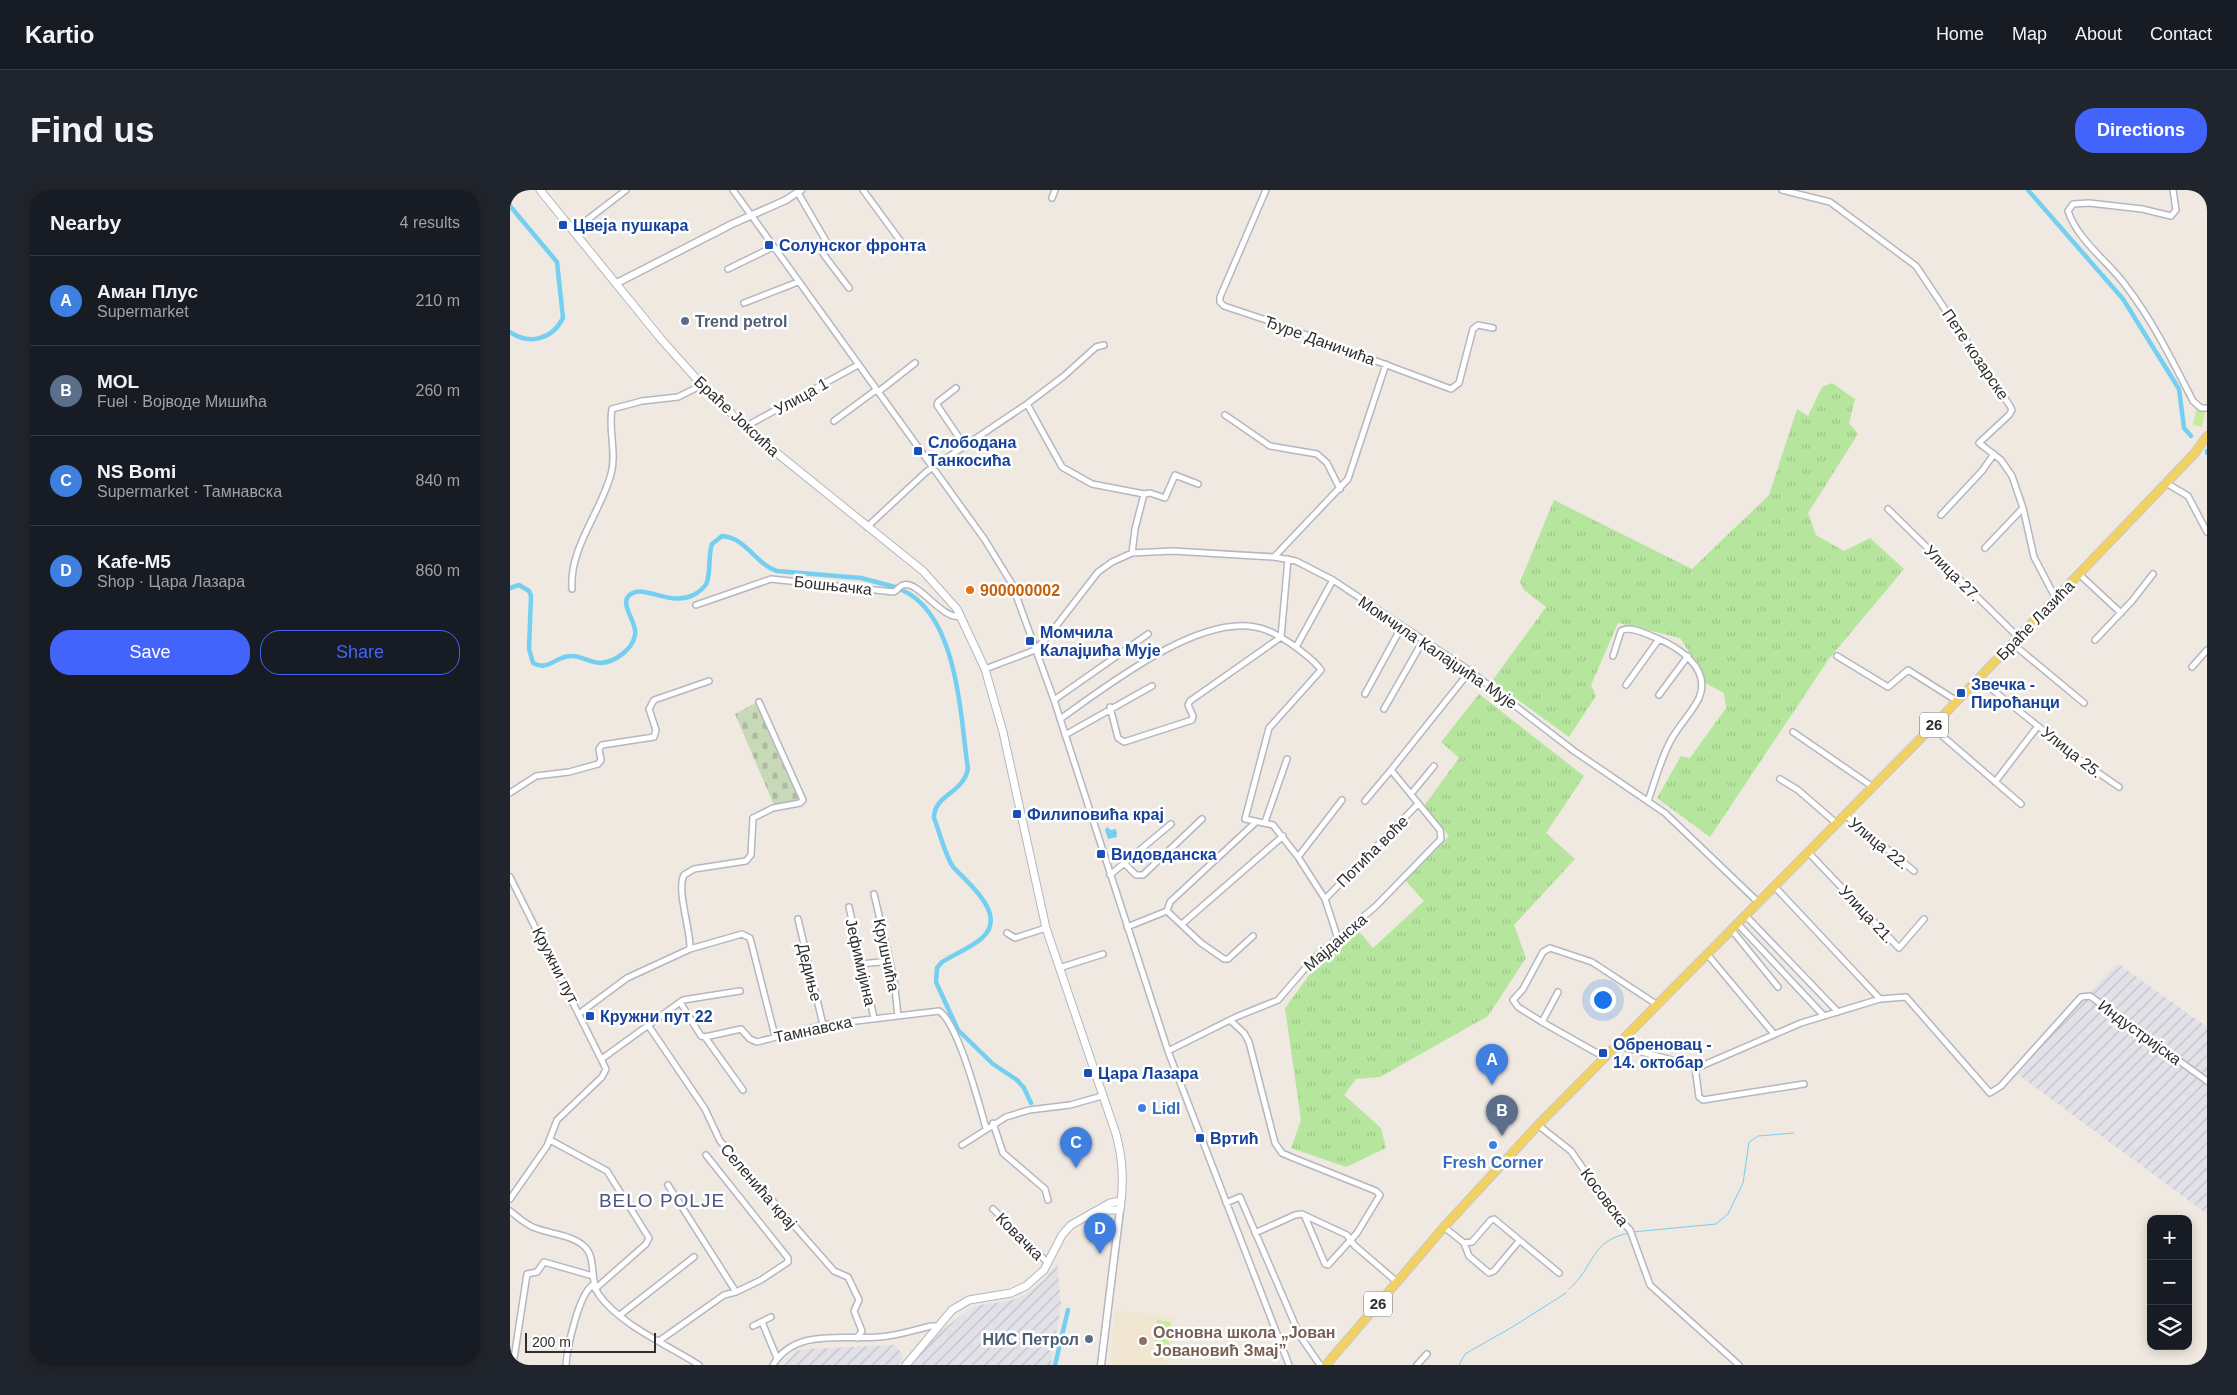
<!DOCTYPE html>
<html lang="en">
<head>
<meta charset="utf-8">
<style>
  body { margin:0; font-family:Arial,sans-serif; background:#20242c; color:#f1f3f6 }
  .controls { position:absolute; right:15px; bottom:15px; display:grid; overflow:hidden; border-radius:10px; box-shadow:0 2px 12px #0003 }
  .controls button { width:45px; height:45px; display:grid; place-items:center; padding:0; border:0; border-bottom:1px solid #363941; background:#171b24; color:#f1f3f6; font:25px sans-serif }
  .scale { position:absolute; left:15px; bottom:12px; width:131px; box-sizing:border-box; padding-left:5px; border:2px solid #2e2e2e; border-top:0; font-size:14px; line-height:18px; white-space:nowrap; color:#2e2e2e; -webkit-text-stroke:4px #fff; paint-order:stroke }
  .you { position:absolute; left:1092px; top:809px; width:18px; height:18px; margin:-12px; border:4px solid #fff; border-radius:50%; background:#1a73e8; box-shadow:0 0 0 8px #1a73e833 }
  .badge { display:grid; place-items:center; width:32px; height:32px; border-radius:50%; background:#4264fb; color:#fff; font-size:16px; font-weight:700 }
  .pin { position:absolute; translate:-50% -41px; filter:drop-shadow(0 1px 2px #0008) }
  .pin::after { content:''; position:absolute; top:26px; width:18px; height:15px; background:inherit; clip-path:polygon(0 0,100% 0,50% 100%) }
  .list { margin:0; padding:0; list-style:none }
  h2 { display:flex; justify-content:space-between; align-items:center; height:65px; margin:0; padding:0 20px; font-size:21px }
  h2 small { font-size:16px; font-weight:400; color:#9ea1a6 }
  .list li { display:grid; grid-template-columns:32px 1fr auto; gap:15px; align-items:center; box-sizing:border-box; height:90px; padding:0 20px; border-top:1px solid #363941 }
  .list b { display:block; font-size:19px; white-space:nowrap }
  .list p { margin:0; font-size:16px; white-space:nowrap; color:#9ea1a6 }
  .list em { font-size:16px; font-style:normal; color:#9ea1a6 }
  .actions { display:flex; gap:10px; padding:15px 20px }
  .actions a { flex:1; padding:11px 0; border:1px solid #4264fb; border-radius:20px; text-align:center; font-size:18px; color:#4264fb }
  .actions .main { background:#4264fb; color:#fff }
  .icon { flex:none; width:28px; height:28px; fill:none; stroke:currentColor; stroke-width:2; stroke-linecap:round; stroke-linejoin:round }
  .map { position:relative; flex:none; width:1697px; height:1175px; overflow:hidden; border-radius:20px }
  header { display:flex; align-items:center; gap:30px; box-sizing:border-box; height:70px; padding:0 25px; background:#171b24; border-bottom:1px solid #363941 }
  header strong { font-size:24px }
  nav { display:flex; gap:28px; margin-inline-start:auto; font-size:18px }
  .intro { display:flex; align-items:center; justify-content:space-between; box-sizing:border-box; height:120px; padding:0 30px }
  h1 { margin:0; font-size:35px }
  .button { padding:12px 22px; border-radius:20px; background:#4264fb; color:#fff; font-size:18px; font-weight:700 }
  main { display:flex; gap:30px; padding:0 30px }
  aside { flex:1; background:#171b24; border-radius:20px; box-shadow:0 2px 12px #0003 }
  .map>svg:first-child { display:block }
</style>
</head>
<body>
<header>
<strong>Kartio</strong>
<nav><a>Home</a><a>Map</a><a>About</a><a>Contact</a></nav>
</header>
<div class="intro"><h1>Find us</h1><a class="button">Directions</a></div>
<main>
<aside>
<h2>Nearby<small>4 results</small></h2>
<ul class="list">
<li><span class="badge" style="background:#3f7fe0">A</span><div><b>Аман Плус</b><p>Supermarket</p></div><em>210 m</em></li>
<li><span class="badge" style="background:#5c6f8a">B</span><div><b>MOL</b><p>Fuel · Војводе Мишића</p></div><em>260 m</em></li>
<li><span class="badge" style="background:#3f7fe0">C</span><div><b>NS Bomi</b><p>Supermarket · Тамнавска</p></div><em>840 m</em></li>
<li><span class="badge" style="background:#3f7fe0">D</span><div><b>Kafe-M5</b><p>Shop · Цара Лазара</p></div><em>860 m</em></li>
</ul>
<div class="actions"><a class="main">Save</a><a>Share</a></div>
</aside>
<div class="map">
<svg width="1697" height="1175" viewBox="0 0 1697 1175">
  <defs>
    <pattern id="industrial-furrows" width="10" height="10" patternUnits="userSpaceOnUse" patternTransform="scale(1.25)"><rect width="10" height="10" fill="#e3e1e8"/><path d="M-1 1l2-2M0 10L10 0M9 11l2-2" fill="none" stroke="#c3c1c7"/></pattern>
    <pattern id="grass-tufts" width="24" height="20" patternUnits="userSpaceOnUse" patternTransform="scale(1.25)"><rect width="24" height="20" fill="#b6e59e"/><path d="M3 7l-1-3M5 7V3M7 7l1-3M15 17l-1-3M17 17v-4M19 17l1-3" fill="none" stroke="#9dc588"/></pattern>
    <pattern id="cemetery-stones" width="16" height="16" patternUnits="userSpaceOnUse" patternTransform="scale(1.25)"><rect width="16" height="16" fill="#c8d9b8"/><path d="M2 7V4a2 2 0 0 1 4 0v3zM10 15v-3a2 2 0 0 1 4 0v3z" fill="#acbb9e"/></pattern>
    <pattern id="water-ripples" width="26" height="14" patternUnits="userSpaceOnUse" patternTransform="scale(1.25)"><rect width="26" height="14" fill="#75cff0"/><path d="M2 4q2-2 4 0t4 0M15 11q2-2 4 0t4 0" fill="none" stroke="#66b2ce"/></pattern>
  </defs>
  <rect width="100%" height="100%" fill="#efe9e1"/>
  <path fill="url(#industrial-furrows)" d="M 1607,773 L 1697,837 L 1697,1024 L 1506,883 Z
    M 547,1073 L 551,1115 L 541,1175 L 402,1175 L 427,1144 L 453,1124 L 469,1115 L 499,1111 L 513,1106 L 534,1090 Z
    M 385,1155 L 392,1164 L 392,1169 L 388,1175 L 274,1175 L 287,1161 L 298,1159 Z"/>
  <path fill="#f0e6d1" d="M 605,1121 L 665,1126 L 660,1175 L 600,1175 Z"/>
  <path fill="url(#grass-tufts)" d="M 1322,193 L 1345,209 L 1339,233 L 1348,244 L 1298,323 L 1306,345 L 1334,361 L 1360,348 L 1394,379 L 1318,470 L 1200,647 L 1147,608 L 1171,566 L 1180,568 L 1216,518 L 1214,503 L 1193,492 L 1194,486 L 1170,448 L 1108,433 L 1081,495 L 1086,506 L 1059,547 L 982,491 L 1036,417 L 1014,400 L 1010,392 L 1044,310 L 1182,379 L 1259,305 L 1287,219 L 1298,226 L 1312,197 Z
    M 969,504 L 1074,586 L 1036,643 L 1065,669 L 1004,735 L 1016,768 L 978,826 L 870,887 L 846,889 L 834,905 L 871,938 L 876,958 L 836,977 L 781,958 L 791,930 L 775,818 L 808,773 L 832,756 L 848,740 L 863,758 L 914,711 L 895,690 L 939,646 L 914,616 L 949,568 L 931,552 Z"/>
  <path fill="url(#cemetery-stones)" d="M 247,512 L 272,563 L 289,609 L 264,615 L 225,524 Z"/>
  <path fill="#c9ec9a" d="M 1686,220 L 1695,221 L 1692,237 L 1683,235 Z
    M 647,1130 L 661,1132 L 658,1159 L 644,1157 Z"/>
  <path fill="url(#water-ripples)" d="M 597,637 L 601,640 L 606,639 L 607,647 L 598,649 L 595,640 Z"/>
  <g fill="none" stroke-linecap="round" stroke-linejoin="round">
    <path stroke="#75cff0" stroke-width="1" d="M 1123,1042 L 1206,1034 L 1218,1024 L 1233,993 L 1239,952 L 1248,946 L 1284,943
      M 1059,1099 C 1085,1077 1079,1051 1119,1043
      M 949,1175 L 955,1164 L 1004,1136 L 1056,1103"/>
    <path stroke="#75cff0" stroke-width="4.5" d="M 1518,0 L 1613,109 L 1669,199 L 1674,238 L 1681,246
      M 0,16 L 47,72 L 53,128 C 42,150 19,155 0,142
      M 1697,261 L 1697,263
      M 0,398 L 9,395 L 19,401 L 21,406 L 19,459 L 23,473 C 39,482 46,465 62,466 C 71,466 81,473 91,473 C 105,472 123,459 125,445 C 128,432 107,413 121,404 C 136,394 161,419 187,403 C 191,400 196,396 197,392 C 201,379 198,366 202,354 L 212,346 C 237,348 245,374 267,381 L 351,388 L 385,397
      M 392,400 C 448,425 450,525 458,579 C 452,605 424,604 424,628 C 429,640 436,669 444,678 C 459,694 498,725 472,748 C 461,758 444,764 432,772 L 427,778 L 426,792 L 448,840 L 483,874 L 507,890 L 514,898 L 521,913
      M 545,1175 L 558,1120"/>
    <g stroke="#b4b7c1" stroke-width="8">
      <path id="minor" d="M 223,0 L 475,350 L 502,394 L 544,510 L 658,861 L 779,1175
        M 353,0 L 397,60
        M 756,0 L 710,107 L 710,112 L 714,116 L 759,131 L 941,199 L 949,193 L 963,139 L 968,135 L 983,138
        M 1272,0 L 1320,12 L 1406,76 L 1500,216 L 1502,220 L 1499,225 L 1469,253 L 1491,270 L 1502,286 L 1513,318 L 1524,367 L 1546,409
        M 1663,0 L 1666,20 L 1661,26 L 1632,19 L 1579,13 L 1563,14 L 1558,21 C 1568,51 1598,71 1616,96 C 1643,131 1663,172 1683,211 L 1691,218 L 1697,218
        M 288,3 L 316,51 L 312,61 L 314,65 L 339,98
        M 542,8 L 545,0
        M 64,40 L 116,0
        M 218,79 L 263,57
        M 234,113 L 288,92
        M 446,198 L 428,212 L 427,215 L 454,255
        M 368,202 L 405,173
        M 517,214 L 552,277 L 582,294 L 634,304
        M 715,225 L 760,256 L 807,264 L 817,273 L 830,299
        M 324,231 L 366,200
        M 237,239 L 242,233 L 348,175
        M 1656,293 L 1678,306 L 1697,342
        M 634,304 L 640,303 L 655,308 L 665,285 L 688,294
        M 1378,319 L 1509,448
        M 1431,325 L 1472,281 L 1484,264
        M 357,337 L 416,282 L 517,214 L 554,186 L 586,157 L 594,155
        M 1475,358 L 1513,318
        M 622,363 L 625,339 L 634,304
        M 764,367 L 838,289 L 876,174
        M 1569,384 L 1611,423
        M 62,399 C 59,358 91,322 101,284 C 107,263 98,240 102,219 L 132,211 L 168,207 L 192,195
        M 186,415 L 261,389 L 384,402 C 387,400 390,396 393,395 C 409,390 432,431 451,426
        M 1585,450 L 1622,411 L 1643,384
        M 1503,454 L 1574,513
        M 786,457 L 823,390
        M 1103,466 L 1111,441 C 1119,435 1136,444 1144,447 C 1167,456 1202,478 1189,508 C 1182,523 1169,535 1161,550 C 1151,568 1145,591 1138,611
        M 1327,466 L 1378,497 L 1398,480 L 1447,511
        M 1682,477 L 1697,460
        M 475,479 L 525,460 L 540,444 L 588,382 L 602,372 L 622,363 L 663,361 L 764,367 L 786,371 L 823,390 L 960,481 L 1064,561 L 1155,623 L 1248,712
        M 1469,489 L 1574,573 L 1609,597
        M 1116,495 L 1149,449
        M 855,504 L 892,436
        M 1149,505 L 1178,466
        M 544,510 L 638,444
        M 600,517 L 608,548 L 614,552 L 682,530 L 683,526 L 678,515 L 680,511 L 771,447 L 778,369
        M 874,519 L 914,449
        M 550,529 C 597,496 686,426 745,437 C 758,439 769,446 780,453 C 790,460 804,470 811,480 L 759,538 L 735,629 L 763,635 L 788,667 L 832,610
        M 1422,537 L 1511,614
        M 1283,542 L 1363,597
        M 555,545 L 642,496
        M 1270,589 L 1288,600 L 1326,633
        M 1485,592 L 1528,536
        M 0,603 L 26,586 L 59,582 L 88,574 L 91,570 L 89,559 L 92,555 L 144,547 L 146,540 L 139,519 L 144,510 L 199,491
        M 901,604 L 924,576
        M 855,611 L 881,580
        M 1335,625 L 1404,681
        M 755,632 L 777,569
        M 1298,662 L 1389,758 L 1414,729
        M 788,667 L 815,709 L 828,749
        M 615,674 L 626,685 L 633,685 L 692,629
        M 600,685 L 661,634
        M 0,687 L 96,879 L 92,887 L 47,930 L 37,956 L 0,1009
        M 1264,696 L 1370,809
        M 364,704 L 384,789 L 388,826
        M 815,709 L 908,614
        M 339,717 L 364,828
        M 657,721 L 660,712 L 746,632
        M 657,721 L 691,753 L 714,769 L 718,769 L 743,746
        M 1235,725 L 1328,822
        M 288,729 L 313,835
        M 1227,733 L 1314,826
        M 672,734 L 773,646
        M 617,737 L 657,721
        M 1221,739 L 1268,797
        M 497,743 L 505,748 L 536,738
        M 180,759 C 181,740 166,700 174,685 L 184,679 L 236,671 L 241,665 L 243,628 L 263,618 L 290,613 L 293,610 L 249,512
        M 1197,764 L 1264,844
        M 351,774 L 370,772 L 380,774
        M 549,778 L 593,764
        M 1048,802 L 1032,832 L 1094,867
        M 170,812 L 191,846 L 195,847 L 231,839 L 240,849 L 247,852 L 313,835 L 429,821 C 448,833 469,914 476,938
        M 70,823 L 117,788 L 180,759 L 232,744 L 240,748 L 265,846
        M 720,830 L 734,843 L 739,852 L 765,953 L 772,963 L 781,967 L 866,1001 L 870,1005 L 847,1043 L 818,1075 L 815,1074 L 795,1027
        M 1032,832 L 1008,817 L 1003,810 L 1013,799 L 1033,762 L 1040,758 L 1082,772 L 1146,814
        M 138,835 L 195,919 L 210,951 L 324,1081 L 338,1087 L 349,1110 L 344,1121 L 352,1141 L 347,1148
        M 195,847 L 233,900
        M 1108,853 L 1116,858 L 1189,877 L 1291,833 L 1370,809 L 1396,807 L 1480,903 L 1491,896 L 1571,807 L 1580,806 L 1697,891
        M 658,861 L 726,827 L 768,810 L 804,768 L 866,716 L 931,649 L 930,640 L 881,580 L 960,481
        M 93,868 L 173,810 L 230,801
        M 1185,877 L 1189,907 L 1193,910 L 1294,894
        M 483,933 L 493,963 L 535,999 L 538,1010
        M 1028,935 L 1061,961 L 1103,1022 L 1120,1040 L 1140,1095 L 1229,1175
        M 40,950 L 97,981 L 139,1048 L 136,1054 L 85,1099
        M 452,955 L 496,927 L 519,920 L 560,915 L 592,906
        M 158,995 L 226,1102
        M 716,1013 L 730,1007 L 790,1146 L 810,1175
        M 483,1019 L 538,1073
        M 0,1021 C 8,1027 16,1035 25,1038 C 41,1044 63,1045 75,1057 C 87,1069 79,1091 89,1105 C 112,1136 156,1154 189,1175
        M 934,1037 L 954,1053 L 959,1066 L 979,1083 L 984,1081 L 1009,1051
        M 745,1043 L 785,1025 L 792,1024 L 837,1045 L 844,1055 L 887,1092
        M 954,1053 L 962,1052 L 981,1030 L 984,1029 L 1049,1083
        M 110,1125 L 184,1067
        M 252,1132 L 267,1168
        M 243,1136 L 261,1127
        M 149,1151 L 214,1105 L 226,1102 L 251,1090 L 278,1072 L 278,1068 L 196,965
        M 3,1175 L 17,1084 L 27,1082 L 34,1072 L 83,1086
        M 56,1175 C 57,1158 69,1103 83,1095
        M 263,1175 C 285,1138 332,1150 369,1147 C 387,1146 404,1140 421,1136 L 427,1136
        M 907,1175 L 917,1164"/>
    </g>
    <g stroke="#b4b7c1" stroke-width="9">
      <path id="tertiary" d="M 107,93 L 222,34 L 276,10 L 291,0
        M 591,1175 L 610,1020"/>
    </g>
    <g stroke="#b4b7c1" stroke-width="9">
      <path id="secondary" d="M 30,0 L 151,149 L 192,195 L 237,239 L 413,381 L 447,419 L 475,479 L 493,542 L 536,738 L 606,944 C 613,970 614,992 610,1020 L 588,1020
        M 396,1175 L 442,1120 L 459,1110 L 501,1103 L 516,1096 L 534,1080 L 552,1045 L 561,1035 L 600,1013 L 611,1011"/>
    </g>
    <g stroke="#c9c9c9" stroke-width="10">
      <path id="primary" d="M 816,1175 L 934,1037 L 1028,935 L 1422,537 L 1684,264 L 1697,246"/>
    </g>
    <use href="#minor" stroke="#fff" stroke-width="5"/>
    <use href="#tertiary" stroke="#fff" stroke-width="6"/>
    <use href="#secondary" stroke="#fff" stroke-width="7"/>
    <use href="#primary" stroke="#f2d163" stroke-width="8"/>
  </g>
  <g fill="#1a4fb4" stroke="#fff" stroke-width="2">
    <rect x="48" y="30" width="10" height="10" rx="2.5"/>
    <rect x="254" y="50" width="10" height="10" rx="2.5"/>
    <rect x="403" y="256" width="10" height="10" rx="2.5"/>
    <rect x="515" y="446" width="10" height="10" rx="2.5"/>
    <rect x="1446" y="498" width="10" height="10" rx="2.5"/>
    <rect x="502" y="619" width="10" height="10" rx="2.5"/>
    <rect x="586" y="659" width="10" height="10" rx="2.5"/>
    <rect x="75" y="821" width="10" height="10" rx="2.5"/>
    <rect x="1088" y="858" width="10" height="10" rx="2.5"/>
    <rect x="573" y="878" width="10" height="10" rx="2.5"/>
    <rect x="685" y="943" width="10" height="10" rx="2.5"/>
  </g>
  <g fill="#5c6f8a" stroke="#fff" stroke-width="2">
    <circle cx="175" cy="131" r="5"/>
    <circle cx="579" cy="1149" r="5"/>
  </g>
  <circle fill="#e8710a" stroke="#fff" stroke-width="2" cx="460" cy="400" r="5"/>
  <g fill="#3f7fe0" stroke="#fff" stroke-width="2">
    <circle cx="632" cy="918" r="5"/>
    <circle cx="983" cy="955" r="5"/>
  </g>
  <circle fill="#8d6e63" stroke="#fff" stroke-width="2" cx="633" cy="1151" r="5"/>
  <g text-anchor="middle" stroke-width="5" stroke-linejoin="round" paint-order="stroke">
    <g fill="#fff" stroke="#6d6d6d" stroke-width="1">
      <rect x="1410" y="522.5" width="28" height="25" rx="4"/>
      <rect x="854" y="1101.5" width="28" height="25" rx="4"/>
    </g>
    <g font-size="15" font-weight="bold" fill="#2e2e2e">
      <text x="1424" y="540">26</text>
      <text x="868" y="1119">26</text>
    </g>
    <g font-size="16" font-weight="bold" fill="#164399" stroke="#fff" text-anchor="start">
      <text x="63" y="41">Цвеја пушкара</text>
      <text x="269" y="61">Солунског фронта</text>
      <text x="418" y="258">Слободана<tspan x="418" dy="18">Танкосића</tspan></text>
      <text x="530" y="448">Момчила<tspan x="530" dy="18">Калајџића Мује</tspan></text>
      <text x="1461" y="500">Звечка -<tspan x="1461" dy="18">Пироћанци</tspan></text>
      <text x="517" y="630">Филиповића крај</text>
      <text x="601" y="670">Видовданска</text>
      <text x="90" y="832">Кружни пут 22</text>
      <text x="1103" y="860">Обреновац -<tspan x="1103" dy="18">14. октобар</tspan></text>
      <text x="588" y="889">Цара Лазара</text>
      <text x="700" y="954">Вртић</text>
    </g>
    <g font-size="16" font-weight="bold" fill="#4e5e75" stroke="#fff" text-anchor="start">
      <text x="185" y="137">Trend petrol</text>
      <text x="569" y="1155" text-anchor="end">НИС Петрол</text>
    </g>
    <g font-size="16" fill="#2e2e2e" stroke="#fff">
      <text transform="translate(810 150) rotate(20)" y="6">Ђуре Даничића</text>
      <text transform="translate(1466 164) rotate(56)" y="6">Пете козарске</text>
      <text transform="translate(291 206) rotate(-29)" y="6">Улица 1</text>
      <text transform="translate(227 226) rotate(43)" y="6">Браће Јоксића</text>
      <text transform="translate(1443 383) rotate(45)" y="6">Улица 27.</text>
      <text transform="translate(323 395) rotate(6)" y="6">Бошњачка</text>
      <text transform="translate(1525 430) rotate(-46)" y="6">Браће Лазића</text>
      <text transform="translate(928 462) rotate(34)" y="6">Момчила Калајџића Мује</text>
      <text transform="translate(1562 562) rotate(38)" y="6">Улица 25.</text>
      <text transform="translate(1369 653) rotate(39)" y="6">Улица 22.</text>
      <text transform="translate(862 661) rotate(-45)" y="6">Потића воће</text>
      <text transform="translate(1357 724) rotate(47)" y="6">Улица 21.</text>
      <text transform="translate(825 752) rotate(-41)" y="6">Мајданска</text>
      <text transform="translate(377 765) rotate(78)" y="6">Крушчића</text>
      <text transform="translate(351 772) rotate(77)" y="6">Јефимијина</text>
      <text transform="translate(46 775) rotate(63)" y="6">Кружни пут</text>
      <text transform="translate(300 782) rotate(76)" y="6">Дедиње</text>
      <text transform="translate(303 839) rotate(-12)" y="6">Тамнавска</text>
      <text transform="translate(1630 842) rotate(36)" y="6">Индустријска</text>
      <text transform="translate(249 996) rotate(49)" y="6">Селенића крај</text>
      <text transform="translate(1095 1007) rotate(53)" y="6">Косовска</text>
      <text transform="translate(510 1046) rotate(45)" y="6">Ковачка</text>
    </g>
    <g font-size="16" font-weight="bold" fill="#c56008" stroke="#fff" text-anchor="start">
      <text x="470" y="406">900000002</text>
    </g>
    <g font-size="16" font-weight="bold" fill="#366cbe" stroke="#fff" text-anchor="start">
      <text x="642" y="924">Lidl</text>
      <text x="983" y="978" text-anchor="middle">Fresh Corner</text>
    </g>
    <g font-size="16" font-weight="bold" fill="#785e54" stroke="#fff" text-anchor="start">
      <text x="643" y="1148">Основна школа „Јован<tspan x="643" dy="18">Јовановић Змај”</tspan></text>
    </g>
    <g font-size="19" letter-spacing="1" fill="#4d5680" stroke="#fff">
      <text x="152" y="1017">BELO POLJE</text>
    </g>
  </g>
</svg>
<div class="controls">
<button>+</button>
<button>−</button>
<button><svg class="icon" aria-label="layers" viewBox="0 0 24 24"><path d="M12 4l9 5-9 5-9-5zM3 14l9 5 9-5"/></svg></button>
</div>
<div class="scale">200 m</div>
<div class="you"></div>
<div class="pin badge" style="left:982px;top:895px;background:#3f7fe0">A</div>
<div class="pin badge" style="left:992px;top:946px;background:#5c6f8a">B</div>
<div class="pin badge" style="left:566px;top:978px;background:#3f7fe0">C</div>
<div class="pin badge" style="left:590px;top:1064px;background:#3f7fe0">D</div>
</div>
</main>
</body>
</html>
